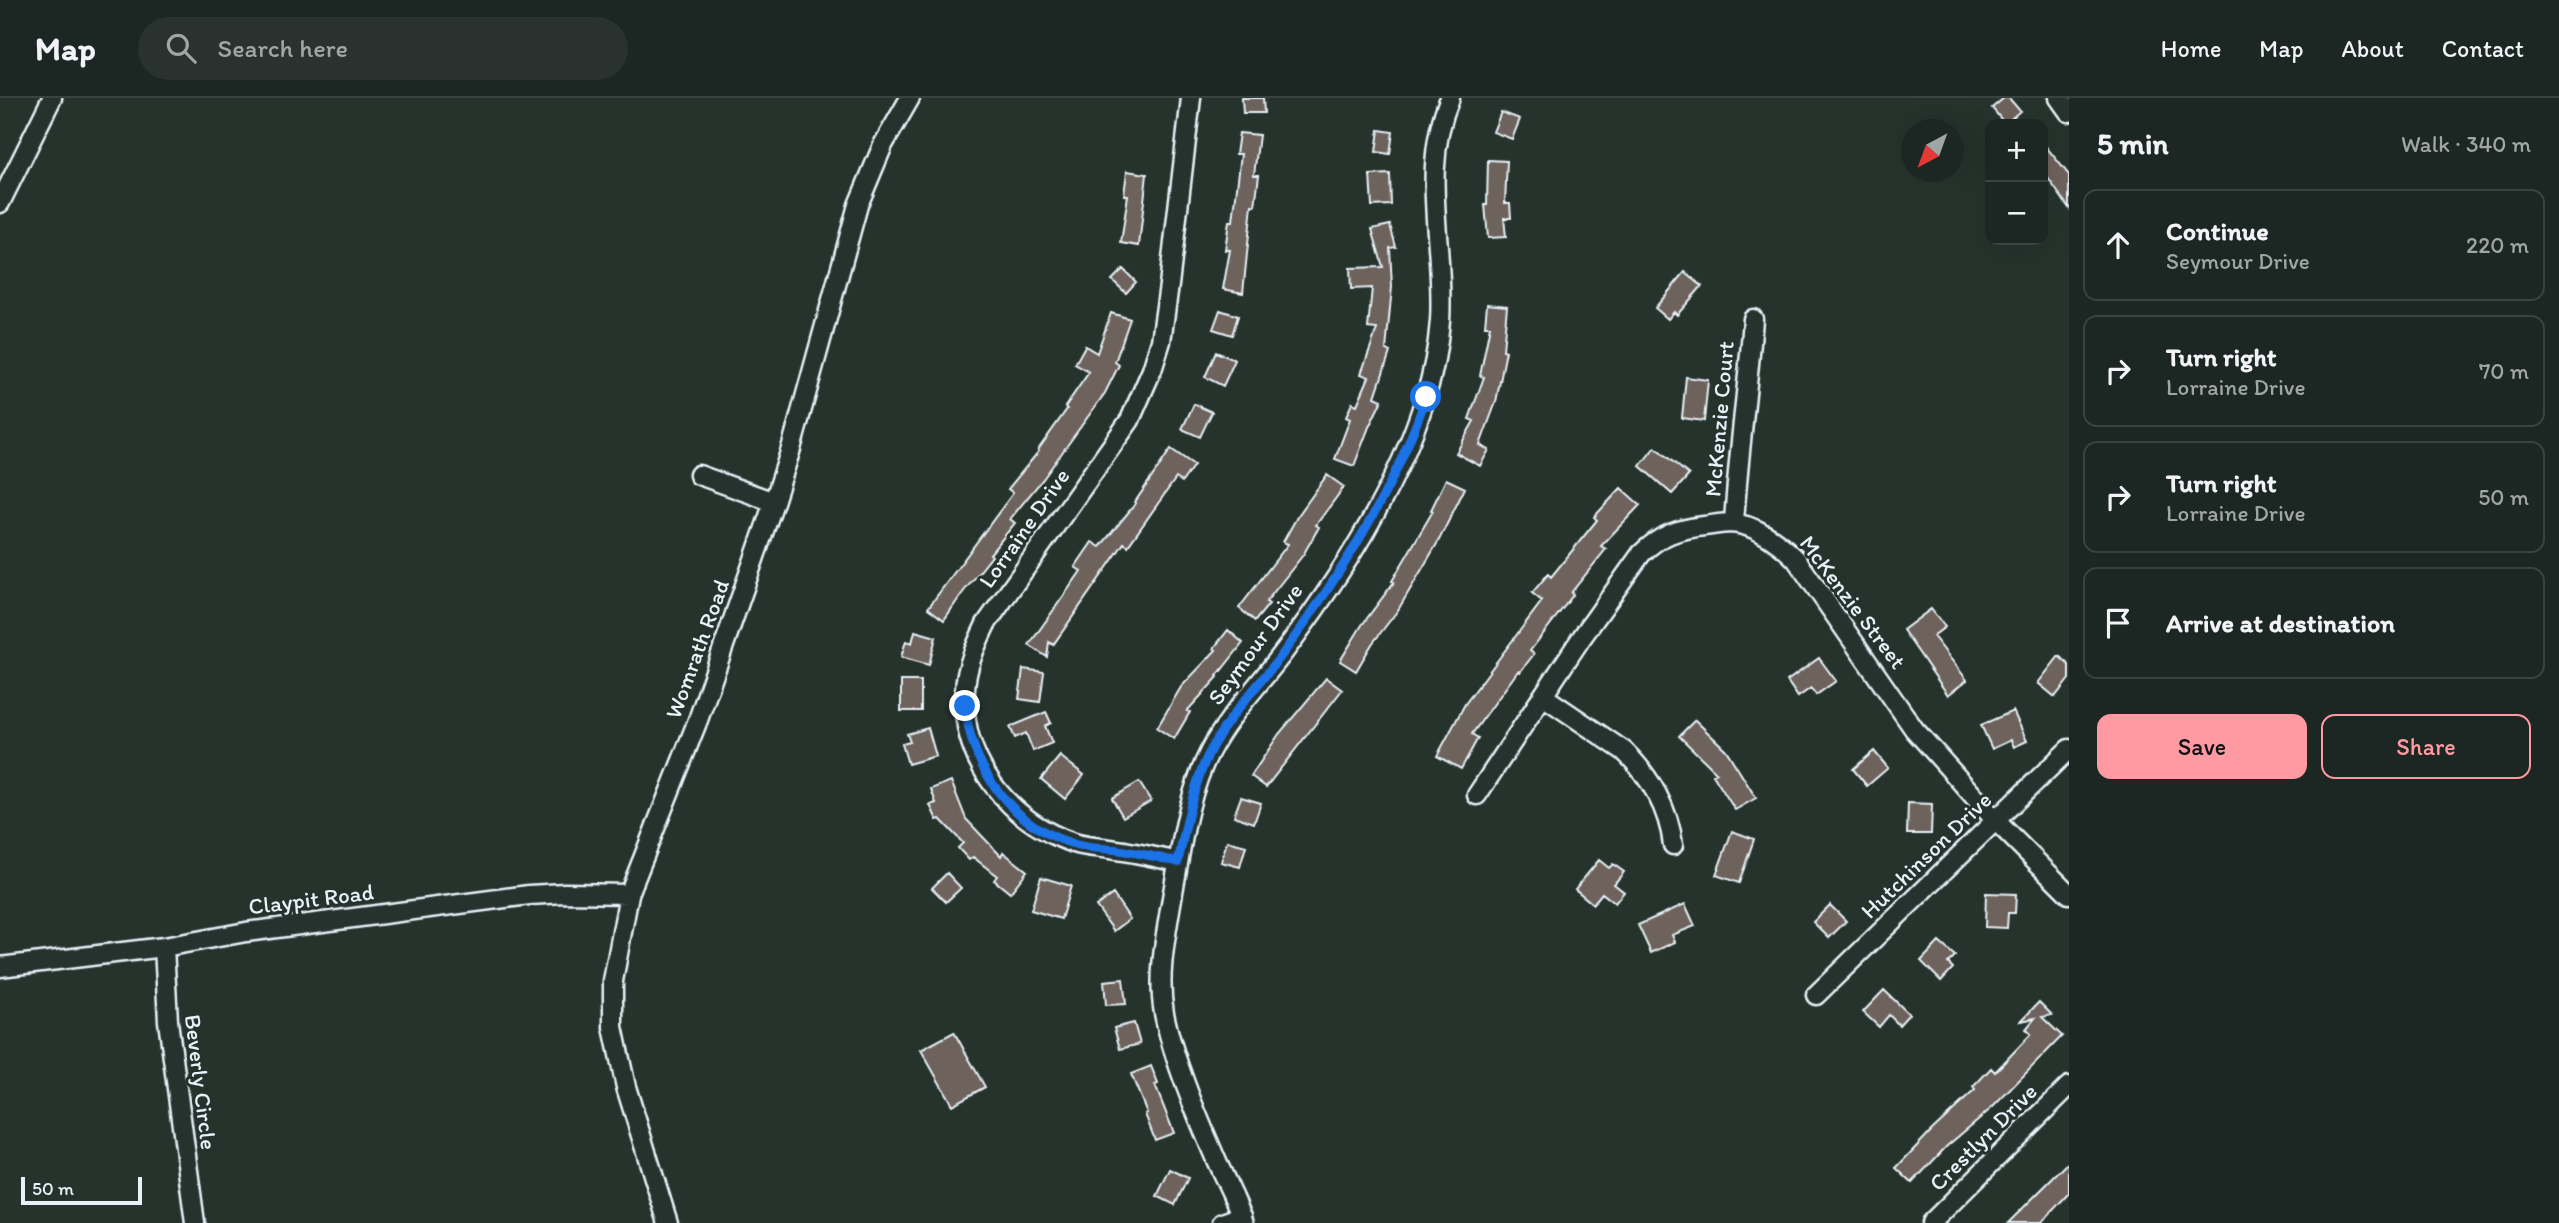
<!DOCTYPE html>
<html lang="en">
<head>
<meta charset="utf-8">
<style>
  body { margin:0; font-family:Itim,sans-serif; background:#29322f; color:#f1f3f6 }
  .controls { position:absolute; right:21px; top:21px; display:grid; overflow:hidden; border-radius:14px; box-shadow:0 7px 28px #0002 }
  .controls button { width:63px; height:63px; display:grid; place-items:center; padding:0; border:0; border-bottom:2px solid #3a4340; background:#1c2622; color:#f1f3f6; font:35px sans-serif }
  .compass { position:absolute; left:1901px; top:21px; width:63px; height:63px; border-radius:50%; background:#1c2622; box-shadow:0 7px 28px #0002; rotate:221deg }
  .scale { position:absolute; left:21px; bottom:18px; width:121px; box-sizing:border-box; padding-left:7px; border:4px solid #e8f1f8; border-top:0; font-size:19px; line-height:24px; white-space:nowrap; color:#e8f1f8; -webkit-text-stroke:5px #26332d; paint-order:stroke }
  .stop { position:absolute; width:21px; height:21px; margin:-16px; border:5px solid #1a73e8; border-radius:50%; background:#fff }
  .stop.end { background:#1a73e8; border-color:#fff; box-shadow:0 2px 7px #0008 }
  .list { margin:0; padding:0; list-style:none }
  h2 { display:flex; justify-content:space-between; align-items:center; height:91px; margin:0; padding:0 28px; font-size:30px }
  h2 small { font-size:23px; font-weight:400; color:#a0a5a5 }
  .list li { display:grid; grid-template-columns:46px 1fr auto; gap:21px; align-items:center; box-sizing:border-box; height:112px; margin:0 14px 14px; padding:0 14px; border:2px solid #3a4340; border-radius:14px }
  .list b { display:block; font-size:26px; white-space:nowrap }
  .list p { margin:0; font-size:23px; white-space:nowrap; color:#a0a5a5 }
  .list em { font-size:23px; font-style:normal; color:#a0a5a5 }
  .actions { display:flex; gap:14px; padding:21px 28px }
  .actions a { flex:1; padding:16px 0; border:2px solid #ff9aa2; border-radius:14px; text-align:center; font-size:24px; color:#ff9aa2 }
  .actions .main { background:#ff9aa2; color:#111 }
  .icon { flex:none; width:38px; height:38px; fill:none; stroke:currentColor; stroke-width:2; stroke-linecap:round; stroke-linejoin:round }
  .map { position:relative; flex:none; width:2069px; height:1125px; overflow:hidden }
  header { display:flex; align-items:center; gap:42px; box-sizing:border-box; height:98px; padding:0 35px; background:#1c2622; border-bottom:2px solid #3a4340 }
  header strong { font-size:33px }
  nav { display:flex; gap:38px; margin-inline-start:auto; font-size:24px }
  .search { width:490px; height:63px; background:#29322f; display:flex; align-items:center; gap:18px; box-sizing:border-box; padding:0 24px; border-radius:38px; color:#a0a5a5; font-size:26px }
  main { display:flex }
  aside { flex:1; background:#1c2622 }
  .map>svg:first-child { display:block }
</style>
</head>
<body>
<header>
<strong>Map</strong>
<div class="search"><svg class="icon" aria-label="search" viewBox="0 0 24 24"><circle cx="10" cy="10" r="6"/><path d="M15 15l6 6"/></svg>Search here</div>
<nav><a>Home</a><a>Map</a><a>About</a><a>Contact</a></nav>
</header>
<main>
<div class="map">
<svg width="2069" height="1125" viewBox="0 0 2069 1125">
  <rect width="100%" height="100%" fill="#26332d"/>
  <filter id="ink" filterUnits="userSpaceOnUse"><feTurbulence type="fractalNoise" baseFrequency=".0143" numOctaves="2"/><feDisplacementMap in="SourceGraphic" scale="14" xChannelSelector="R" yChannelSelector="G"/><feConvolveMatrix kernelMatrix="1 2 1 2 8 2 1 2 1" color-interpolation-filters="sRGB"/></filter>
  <g filter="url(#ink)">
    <path fill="#6e625c" stroke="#e8f1f8" stroke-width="2" d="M 1242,0 L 1263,0 L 1264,15 L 1243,15 Z
      M 2004,0 L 2009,0 L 2020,13 L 2005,26 L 1992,10 Z
      M 1501,14 L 1520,21 L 1512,41 L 1493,34 Z
      M 1379,32 L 1393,34 L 1390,56 L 1376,54 Z
      M 1239,35 L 1259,37 L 1254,77 L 1259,77 L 1255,108 L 1252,107 L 1243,195 L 1223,191 L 1230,152 L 1225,152 L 1229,123 L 1233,123 L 1241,56 L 1236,56 Z
      M 2043,45 L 2069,77 L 2069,110 L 2043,73 Z
      M 1488,62 L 1507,63 L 1505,105 L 1510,105 L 1511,120 L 1504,120 L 1506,139 L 1488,140 L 1485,107 L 1487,107 Z
      M 1127,73 L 1147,76 L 1139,148 L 1121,145 L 1128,97 L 1124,97 Z
      M 1390,76 L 1391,107 L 1372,108 L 1370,77 Z
      M 1390,127 L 1396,149 L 1390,150 L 1392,189 L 1386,252 L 1390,254 L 1375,299 L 1382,302 L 1369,329 L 1354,368 L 1335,361 L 1350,321 L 1346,319 L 1352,305 L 1357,307 L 1369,279 L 1361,276 L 1377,231 L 1368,230 L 1372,190 L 1351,191 L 1350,170 L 1383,169 L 1372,131 Z
      M 1123,171 L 1136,184 L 1126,195 L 1112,182 Z
      M 1685,174 L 1702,188 L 1677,217 L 1674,214 L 1668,221 L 1655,210 Z
      M 1487,206 L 1507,208 L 1503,252 L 1506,253 L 1496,304 L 1480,347 L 1489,352 L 1480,368 L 1456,355 L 1474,323 L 1469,321 L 1484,279 L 1480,278 L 1490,228 L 1485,228 Z
      M 1220,212 L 1238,218 L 1232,237 L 1213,231 Z
      M 1111,215 L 1130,221 L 1115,264 L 1119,267 L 1105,295 L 1043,381 L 1010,421 L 1015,425 L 990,456 L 992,458 L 961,497 L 944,522 L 928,510 L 1013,395 L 1008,391 L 1039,353 L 1038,352 L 1067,311 L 1065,309 L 1089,274 L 1075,266 L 1085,248 L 1097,255 Z
      M 1216,254 L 1235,262 L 1223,288 L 1205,279 Z
      M 1686,279 L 1708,282 L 1704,323 L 1682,320 Z
      M 1194,306 L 1212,314 L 1200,339 L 1182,331 Z
      M 1655,349 L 1689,377 L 1672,396 L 1640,368 Z
      M 1171,351 L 1194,367 L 1182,384 L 1176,380 L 1128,448 L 1124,445 L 1053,547 L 1049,544 L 1047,559 L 1029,547 L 1081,473 L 1075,469 L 1092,444 L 1100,449 L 1136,405 L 1135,404 Z
      M 1327,377 L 1344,389 L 1316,427 L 1319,429 L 1303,457 L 1266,504 L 1269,506 L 1255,523 L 1239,510 L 1288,446 L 1283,444 L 1297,419 Z
      M 1446,381 L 1465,390 L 1438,444 L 1398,512 L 1372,546 L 1356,573 L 1340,563 L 1362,527 L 1394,484 L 1392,483 L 1433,413 L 1431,412 Z
      M 1621,390 L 1640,407 L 1601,448 L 1606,451 L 1571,495 L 1573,497 L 1530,553 L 1534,556 L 1520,574 L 1518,573 L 1472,636 L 1478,640 L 1461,671 L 1437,658 L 1465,606 L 1542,503 L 1532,495 L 1548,476 L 1551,479 L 1597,422 L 1594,419 Z
      M 1931,511 L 1945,529 L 1933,538 L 1967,582 L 1948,597 L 1903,532 Z
      M 1228,532 L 1243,545 L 1217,578 L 1218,579 L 1187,613 L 1190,614 L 1174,641 L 1157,630 L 1181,589 L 1216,552 L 1214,550 Z
      M 915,533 L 936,539 L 929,567 L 901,559 L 906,543 L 912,545 Z
      M 2059,558 L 2069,567 L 2069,581 L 2055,599 L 2038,585 Z
      M 1819,560 L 1836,583 L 1816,597 L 1811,590 L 1798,599 L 1787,583 Z
      M 1023,571 L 1044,574 L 1040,604 L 1019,601 Z
      M 1326,580 L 1342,592 L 1266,689 L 1251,678 L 1279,636 Z
      M 901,583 L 921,583 L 921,613 L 901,613 Z
      M 2013,613 L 2027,643 L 2014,649 L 2011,642 L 1992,651 L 1981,627 Z
      M 1046,614 L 1051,625 L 1045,628 L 1052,645 L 1033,653 L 1026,635 L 1015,640 L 1010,629 Z
      M 1695,622 L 1726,652 L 1756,700 L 1735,712 L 1713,677 L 1717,675 L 1679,638 Z
      M 928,630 L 936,658 L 908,666 L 902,646 L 910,644 L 907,636 Z
      M 1874,653 L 1888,670 L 1867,688 L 1853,671 Z
      M 1060,658 L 1084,677 L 1065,701 L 1041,681 Z
      M 951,683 L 966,721 L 1001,758 L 1003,754 L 1027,773 L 1010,795 L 994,782 L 997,778 L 973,759 L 969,762 L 958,750 L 963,745 L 940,721 L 937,722 L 930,707 L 936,705 L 931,691 Z
      M 1139,684 L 1151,703 L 1123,719 L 1112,700 Z
      M 1241,699 L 1261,705 L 1254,725 L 1234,718 Z
      M 1908,705 L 1932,706 L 1931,736 L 1907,736 Z
      M 1732,733 L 1754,741 L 1739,785 L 1716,777 Z
      M 1227,743 L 1246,748 L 1240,769 L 1221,764 Z
      M 1599,762 L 1609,770 L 1613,766 L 1624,774 L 1614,786 L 1624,794 L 1615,805 L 1602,795 L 1593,806 L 1575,791 Z
      M 947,775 L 961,790 L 946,804 L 932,790 Z
      M 1041,779 L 1071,788 L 1061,821 L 1031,812 Z
      M 1986,795 L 2016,796 L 2015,815 L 2008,815 L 2007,830 L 1985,829 Z
      M 1113,796 L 1130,821 L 1114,833 L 1096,808 Z
      M 1685,806 L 1695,828 L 1672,837 L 1675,844 L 1651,855 L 1638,827 Z
      M 1830,807 L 1846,823 L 1829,840 L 1813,824 Z
      M 1939,844 L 1955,858 L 1948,865 L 1953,870 L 1941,883 L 1921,863 Z
      M 1123,881 L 1126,906 L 1106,907 L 1104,883 Z
      M 1884,892 L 1909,916 L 1899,927 L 1889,917 L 1879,929 L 1863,914 Z
      M 2039,904 L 2052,917 L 2042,919 L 2062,938 L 1993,1009 L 1947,1048 L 1912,1085 L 1896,1070 L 1932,1032 L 1975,992 L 1973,989 L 1991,970 L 1995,974 L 2031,936 L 2026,931 L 2035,920 L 2021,923 Z
      M 1134,925 L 1140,946 L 1120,951 L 1114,930 Z
      M 954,934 L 985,989 L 952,1007 L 921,952 Z
      M 1151,968 L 1158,986 L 1155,987 L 1174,1035 L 1155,1042 L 1145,1016 L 1147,1015 L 1131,976 Z
      M 2069,1064 L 2069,1095 L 2041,1125 L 2008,1125 Z
      M 1170,1071 L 1188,1080 L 1175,1107 L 1157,1098 Z"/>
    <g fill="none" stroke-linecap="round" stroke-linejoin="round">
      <g stroke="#e8f1f8" stroke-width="23">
        <path id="minor" d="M 2059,0 L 2069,14
          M 0,105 L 52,0
          M 699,377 L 774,404
          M 1734,425 C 1738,357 1748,289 1753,221
          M 1543,598 L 1624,653 C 1650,678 1669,711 1673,747
          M 1477,697 L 1582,539 L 1641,456 C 1660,437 1678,431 1704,428 C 1713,427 1722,425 1731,425 C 1755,426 1780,445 1796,461 L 1914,631 L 1996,723 L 2069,796
          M 1178,764 C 1156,759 1133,754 1110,751 C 1098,749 1086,749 1074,745 C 1009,723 960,663 965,592 C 966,569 976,547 986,526 L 1130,322 L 1152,272 L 1161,243 L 1169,187 L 1191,0
          M 164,849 L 168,923 L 195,1125
          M 0,869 L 164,849 L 246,834 L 529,797 L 565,795 L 629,796
          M 1816,897 L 2069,651
          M 668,1125 L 626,989 L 613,929 L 613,883 L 629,796 L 698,622 L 774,404 L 791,351 L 858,107 L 883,47 L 910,0
          M 1222,1125 L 1242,1118
          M 1244,1125 C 1237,1104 1226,1084 1217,1064 C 1198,1020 1173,961 1164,915 C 1157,877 1166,837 1172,800 C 1181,751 1187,697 1210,653 C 1229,617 1259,587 1283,555 C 1338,482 1398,389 1425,301 C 1433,276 1438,249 1440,223 C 1445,149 1419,71 1450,0
          M 1931,1125 L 2069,988"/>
      </g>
      <use href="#minor" stroke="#26332d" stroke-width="18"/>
    </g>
  </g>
  <g fill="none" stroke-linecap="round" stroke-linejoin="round" filter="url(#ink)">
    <path stroke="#1a73e8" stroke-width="9" d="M 965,608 C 972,673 1013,729 1077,747 C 1088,750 1098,750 1109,751 C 1132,753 1156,759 1178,764 C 1186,728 1192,691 1208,657 C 1227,618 1259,588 1284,554 C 1341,476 1395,391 1426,299"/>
  </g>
  <g text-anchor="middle" stroke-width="6" stroke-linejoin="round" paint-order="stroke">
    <g font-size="23" fill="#e8f1f8" stroke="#26332d">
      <text transform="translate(1719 321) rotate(-85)" y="8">McKenzie Court</text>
      <text transform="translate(1024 430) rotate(-55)" y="8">Lorraine Drive</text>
      <text transform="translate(1853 504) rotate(53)" y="8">McKenzie Street</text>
      <text transform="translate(1255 546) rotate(-54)" y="8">Seymour Drive</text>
      <text transform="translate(697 551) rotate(-70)" y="8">Womrath Road</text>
      <text transform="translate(1926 757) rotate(-44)" y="8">Hutchinson Drive</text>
      <text transform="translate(311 801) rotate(-7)" y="8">Claypit Road</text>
      <text transform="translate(201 984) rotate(83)" y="8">Beverly Circle</text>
      <text transform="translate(1983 1039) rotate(-45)" y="8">Crestlyn Drive</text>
    </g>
  </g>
</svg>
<div class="controls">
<button>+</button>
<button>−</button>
</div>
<svg class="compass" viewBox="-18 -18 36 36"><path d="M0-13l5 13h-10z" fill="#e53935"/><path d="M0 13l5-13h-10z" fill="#a0a5a5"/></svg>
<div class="scale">50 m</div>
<div class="stop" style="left:1426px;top:299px"></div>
<div class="stop end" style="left:965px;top:608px"></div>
</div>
<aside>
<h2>5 min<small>Walk · 340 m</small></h2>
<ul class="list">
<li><svg class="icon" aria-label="ahead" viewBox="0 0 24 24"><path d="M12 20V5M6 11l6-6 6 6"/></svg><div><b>Continue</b><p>Seymour Drive</p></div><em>220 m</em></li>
<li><svg class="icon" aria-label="right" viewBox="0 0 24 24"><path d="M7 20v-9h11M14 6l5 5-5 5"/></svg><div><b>Turn right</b><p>Lorraine Drive</p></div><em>70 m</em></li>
<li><svg class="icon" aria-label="right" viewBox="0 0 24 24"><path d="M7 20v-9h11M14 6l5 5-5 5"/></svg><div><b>Turn right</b><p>Lorraine Drive</p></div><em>50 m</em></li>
<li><svg class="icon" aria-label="arrive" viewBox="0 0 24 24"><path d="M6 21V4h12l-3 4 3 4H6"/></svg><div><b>Arrive at destination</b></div></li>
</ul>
<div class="actions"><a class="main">Save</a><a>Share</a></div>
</aside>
</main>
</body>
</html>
